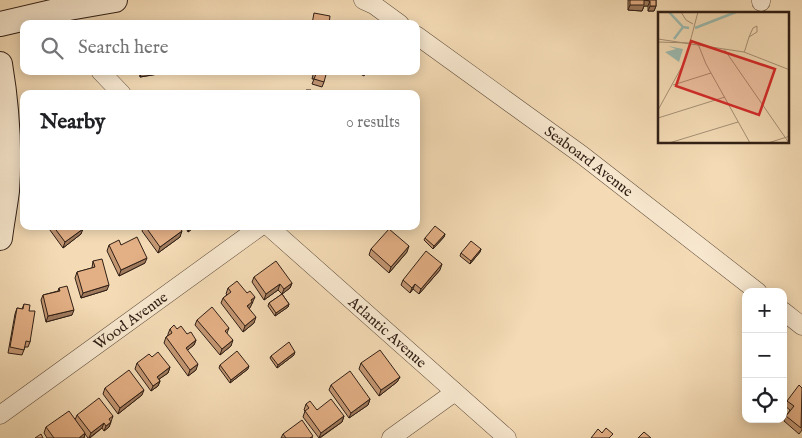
<!DOCTYPE html>
<html lang="en">
<head>
<meta charset="utf-8">
<style>
  body { margin:0; font-family:"IM FELL English",serif; background:#f6f6f6; color:#202124 }
  .controls { position:absolute; right:15px; bottom:15px; display:grid; overflow:hidden; border-radius:10px; box-shadow:0 2px 12px #0003 }
  .controls button { width:45px; height:45px; display:grid; place-items:center; padding:0; border:0; border-bottom:1px solid #e0e0e0; background:#fff; color:#202124; font:25px sans-serif }
  .list { margin:0; padding:0; list-style:none }
  h2 { display:flex; justify-content:space-between; align-items:center; height:65px; margin:0; padding:0 20px; font-size:21px }
  h2 small { font-size:16px; font-weight:400; color:#757577 }
  .icon { flex:none; width:28px; height:28px; fill:none; stroke:currentColor; stroke-width:2; stroke-linecap:round; stroke-linejoin:round }
  .map { position:relative; flex:none; width:802px; height:438px; overflow:hidden }
  .search { position:absolute; background:#fff; box-shadow:0 2px 12px #0003; left:20px; top:20px; width:400px; height:55px; display:flex; align-items:center; gap:12px; box-sizing:border-box; padding:0 18px; border-radius:10px; color:#757577; font-size:19px }
  .panel { position:absolute; background:#fff; box-shadow:0 2px 12px #0003; left:20px; top:90px; width:400px; height:140px; border-radius:10px }
  .map>svg:first-child { display:block }
</style>
</head>
<body>
<div class="map">
<svg width="802" height="438" viewBox="0 0 802 438">
  <rect width="100%" height="100%" fill="#f4dbb5"/>
  <filter id="stains"><feTurbulence type="fractalNoise" baseFrequency=".004" numOctaves="4"/><feColorMatrix values="0 0 0 0 .2 0 0 0 0 .09 0 0 0 0 .02 0 0 0 .5 -.17"/></filter>
  <radialGradient id="worn" r=".72"><stop offset=".6" stop-color="#630" stop-opacity="0"/><stop offset="1" stop-color="#630" stop-opacity=".3"/></radialGradient>
  <g fill="none" stroke-linecap="round" stroke-linejoin="round">
    <g stroke="#614e3d" stroke-width="19">
      <g id="street">
        <path d="M 363,0 L 374,5 L 400,24"/>
        <path d="M 761,2 L 761,0"/>
        <path id="s1" d="M 416,35 L 582,155 L 758,292"/>
        <path d="M 100,71 L 122,94"/>
        <path id="s2" d="M 268,226 L 507,438"/>
        <path d="M 783,311 L 802,326"/>
        <path id="s3" d="M 0,415 L 261,226"/>
        <path d="M 391,438 L 455,392"/>
      </g>
    </g>
    <g stroke="#301f15" stroke-width="26">
      <path id="secondary" d="M 0,24 L 69,8 L 115,0
        M 0,64 C 7,106 10,149 7,191 C 5,207 2,222 0,238"/>
    </g>
    <use href="#street" stroke="#f8e8cf" stroke-width="18"/>
    <use href="#secondary" stroke="#f8e8cf" stroke-width="24"/>
  </g>
  <path fill="#c39672" stroke="#301f15" d="M 628,0 L 656,0 L 656,6 L 654,11 L 648,11 L 648,6 L 644,6 L 642,11 L 628,10 Z
    M 139,71 L 159,71 L 158,74 L 140,77 Z
    M 314,71 L 324,82 L 322,87 L 312,84 L 314,79 L 312,79 Z
    M 355,71 L 367,71 L 364,76 Z
    M 47,226 L 81,226 L 81,234 L 63,248 Z
    M 144,226 L 179,226 L 180,237 L 158,253 L 142,231 Z
    M 185,226 L 196,226 L 188,232 Z
    M 445,234 L 444,237 L 433,249 L 424,240 L 425,238 Z
    M 109,245 L 121,245 L 145,263 L 119,276 L 107,251 Z
    M 371,249 L 407,252 L 389,273 L 369,255 Z
    M 481,249 L 480,252 L 470,264 L 460,256 L 461,253 Z
    M 93,261 L 107,290 L 81,298 L 75,278 L 77,272 L 92,268 Z
    M 440,270 L 419,294 L 413,289 L 410,293 L 401,285 L 403,280 Z
    M 254,277 L 292,283 L 290,288 L 282,294 L 289,304 L 288,307 L 275,316 L 268,306 L 269,303 L 282,294 L 278,290 L 264,300 L 252,282 Z
    M 59,288 L 72,315 L 46,322 L 41,300 L 43,295 L 58,291 Z
    M 228,288 L 253,302 L 249,308 L 254,323 L 243,332 L 221,303 L 223,298 L 227,295 L 226,294 Z
    M 24,304 L 29,311 L 30,342 L 28,347 L 25,347 L 22,355 L 8,353 L 15,314 L 17,308 L 22,309 Z
    M 197,320 L 229,328 L 227,333 L 231,346 L 220,355 L 195,325 Z
    M 170,329 L 177,329 L 187,334 L 196,340 L 194,345 L 187,350 L 196,370 L 188,376 L 164,343 L 166,337 L 168,335 L 168,334 Z
    M 294,355 L 277,368 L 270,358 L 271,356 Z
    M 152,357 L 170,367 L 168,373 L 159,379 L 160,381 L 158,386 L 151,391 L 135,369 L 137,363 Z
    M 361,363 L 400,377 L 397,382 L 379,396 L 359,369 Z
    M 220,365 L 248,369 L 230,383 L 219,368 Z
    M 331,385 L 370,399 L 368,405 L 349,418 L 329,390 Z
    M 105,388 L 142,395 L 118,414 L 103,394 Z
    M 802,388 L 802,430 L 799,434 L 784,421 L 786,416 L 790,410 L 785,406 L 787,401 Z
    M 306,404 L 317,410 L 344,416 L 342,422 L 320,438 L 319,438 L 303,417 L 305,411 L 304,410 Z
    M 77,415 L 113,416 L 109,427 L 104,431 L 102,428 L 90,438 L 88,438 L 85,434 L 84,438 L 47,438 L 44,433 L 46,427 L 75,420 Z
    M 283,434 L 313,438 L 281,438 Z"/>
  <path fill="#9f7a5d" stroke="#301f15" d="M 644,0 L 650,1 L 648,6 L 644,6 L 642,11 L 628,10 L 630,5 Z
    M 650,6 L 656,6 L 654,11 L 648,11 Z
    M 144,71 L 159,71 L 158,74 L 140,77 L 142,72 Z
    M 190,226 L 196,226 L 188,232 Z
    M 83,229 L 81,234 L 63,248 L 65,242 Z
    M 182,231 L 180,237 L 158,253 L 160,247 Z
    M 445,234 L 444,237 L 433,249 L 434,246 Z
    M 409,246 L 407,252 L 389,273 L 391,267 Z
    M 481,249 L 480,252 L 470,264 L 471,261 Z
    M 147,258 L 145,263 L 119,276 L 121,270 Z
    M 442,264 L 440,270 L 419,294 L 421,289 Z
    M 292,283 L 290,288 L 282,294 L 284,289 Z
    M 280,284 L 278,290 L 264,300 L 266,294 Z
    M 415,284 L 413,289 L 410,293 L 412,288 Z
    M 109,285 L 107,290 L 81,298 L 83,293 Z
    M 255,297 L 250,308 L 245,311 L 251,300 Z
    M 289,304 L 288,307 L 275,316 L 276,313 Z
    M 74,310 L 72,315 L 46,322 L 48,316 Z
    M 256,317 L 254,323 L 243,332 L 245,326 Z
    M 196,340 L 194,345 L 184,353 L 186,348 Z
    M 233,340 L 231,346 L 220,355 L 222,349 Z
    M 295,352 L 294,355 L 277,368 L 278,365 Z
    M 198,364 L 196,370 L 188,376 L 190,370 Z
    M 249,366 L 248,369 L 230,383 L 231,380 Z
    M 170,367 L 168,373 L 155,382 L 157,377 Z
    M 400,377 L 397,382 L 379,396 L 381,390 Z
    M 160,381 L 158,386 L 151,391 L 153,386 Z
    M 144,390 L 142,395 L 118,414 L 120,408 Z
    M 370,399 L 368,405 L 349,418 L 351,413 Z
    M 344,416 L 342,422 L 319,438 L 321,433 Z
    M 111,422 L 109,427 L 104,431 L 106,426 Z
    M 104,423 L 102,428 L 89,438 L 91,433 Z
    M 85,433 L 84,438 L 79,438 Z"/>
  <path fill="#e3af85" stroke="#301f15" d="M 630,0 L 656,0 L 656,6 L 650,6 L 650,1 L 644,0 L 644,5 L 630,5 Z
    M 314,13 L 330,16 L 329,24 L 312,24 Z
    M 314,71 L 327,71 L 324,82 L 314,79 L 316,74 L 314,73 Z
    M 306,90 L 311,90 L 310,93 L 317,94 L 298,94 L 299,91 L 306,92 Z
    M 53,226 L 81,226 L 83,229 L 65,242 Z
    M 145,226 L 179,226 L 182,231 L 160,247 Z
    M 435,226 L 445,234 L 434,246 L 425,238 Z
    M 389,229 L 409,246 L 391,267 L 371,249 Z
    M 137,237 L 147,258 L 121,270 L 109,245 L 119,240 L 121,245 Z
    M 471,241 L 481,249 L 471,261 L 461,253 Z
    M 426,251 L 442,264 L 421,289 L 415,284 L 412,288 L 403,280 Z
    M 102,259 L 109,285 L 83,293 L 77,272 L 95,267 L 93,261 Z
    M 276,261 L 292,283 L 284,289 L 280,284 L 266,294 L 254,277 Z
    M 237,281 L 247,293 L 250,291 L 255,297 L 251,300 L 252,302 L 247,306 L 256,317 L 245,326 L 223,298 L 231,292 L 228,288 Z
    M 67,286 L 74,310 L 48,316 L 43,295 L 60,291 L 59,288 Z
    M 282,294 L 289,304 L 276,313 L 269,303 Z
    M 24,304 L 30,305 L 29,311 L 35,311 L 30,342 L 26,341 L 24,350 L 10,347 L 17,308 L 23,309 Z
    M 212,307 L 229,328 L 225,331 L 233,340 L 222,349 L 197,320 Z
    M 174,325 L 177,329 L 181,326 L 187,334 L 191,332 L 196,340 L 186,348 L 198,364 L 190,370 L 166,337 L 172,333 L 170,329 Z
    M 289,342 L 295,352 L 278,365 L 271,356 Z
    M 380,350 L 400,377 L 381,390 L 361,363 Z
    M 237,351 L 249,366 L 231,380 L 220,365 Z
    M 158,352 L 170,367 L 157,377 L 160,381 L 153,386 L 137,363 L 149,354 L 152,357 Z
    M 129,370 L 144,390 L 120,408 L 105,388 Z
    M 350,371 L 370,399 L 351,413 L 331,385 Z
    M 799,385 L 802,388 L 801,428 L 786,416 L 794,406 L 787,401 Z
    M 99,398 L 113,416 L 109,419 L 111,422 L 106,426 L 104,423 L 91,433 L 77,415 Z
    M 331,399 L 344,416 L 321,433 L 305,411 L 309,408 L 306,404 L 310,401 L 317,410 Z
    M 69,411 L 85,433 L 79,438 L 54,438 L 46,427 Z
    M 302,420 L 313,436 L 310,438 L 286,438 L 283,434 Z
    M 606,428 L 613,434 L 609,438 L 591,438 L 598,429 L 602,433 Z
    M 644,432 L 651,438 L 638,438 Z
    M 41,434 L 43,438 L 35,438 Z"/>
  <g text-anchor="middle" stroke-width="4.5" stroke-linejoin="round" paint-order="stroke">
    <g font-size="15" fill="#301f15" stroke="#f8e8cf">
      <text dy="5" stroke="none"><textPath href="#s1" startOffset="214">Seaboard Avenue</textPath></text>
      <text dy="5" stroke="none"><textPath href="#s3" startOffset="161">Wood Avenue</textPath></text>
      <text dy="5" stroke="none"><textPath href="#s2" startOffset="160">Atlantic Avenue</textPath></text>
    </g>
  </g>
  <g transform="translate(658 12)">
    <rect width="131" height="131" fill="#f4dbb5"/>
    <path d="M 10,34 L 25,37 L 21,50 L 7,40 L 18,37 Z" fill="#9cbbb0"/>
    <path fill="none" stroke="#9cbbb0" stroke-width="2.5" d="M 11,0 L 25,15M 37,16 L 78,0M 16,27 L 25,15 L 31,16"/>
    <path fill="none" stroke="#a69075" stroke-width="1" d="M 23,0 L 28,8 L 35,12M 0,27 L 86,40 L 132,58M 0,30 L 31,31M 40,32 L 48,52 L 92,131M 66,37 L 131,131M 86,40 L 87,38 L 91,25 L 95,16 L 99,14 L 99,20 L 91,25M 15,73 L 53,61M 0,98 L 27,49 L 40,0M 0,106 L 67,85M 11,131 L 80,110M 110,131 L 132,124"/>
    <path fill="#d62828" fill-opacity="0.15" stroke="#d62828" stroke-width="2.5" d="M 33,29 L 117,57 L 101,103 L 18,74 Z"/>
    <rect width="131" height="131" fill="none" stroke="#301f15" stroke-width="2.5"/>
  </g>
  <rect width="100%" height="100%" filter="url(#stains)"/>
  <rect width="100%" height="100%" fill="url(#worn)"/>
</svg>
<div class="controls">
<button>+</button>
<button>−</button>
<button><svg class="icon" aria-label="locate" viewBox="0 0 24 24"><circle cx="12" cy="12" r="6"/><path d="M12 2v4M12 18v4M2 12h4M18 12h4"/></svg></button>
</div>
<div class="search"><svg class="icon" aria-label="search" viewBox="0 0 24 24"><circle cx="10" cy="10" r="6"/><path d="M15 15l6 6"/></svg>Search here</div>
<section class="panel">
<h2>Nearby<small>0 results</small></h2>
<ul class="list">
</ul>
</section>
</div>
</body>
</html>
